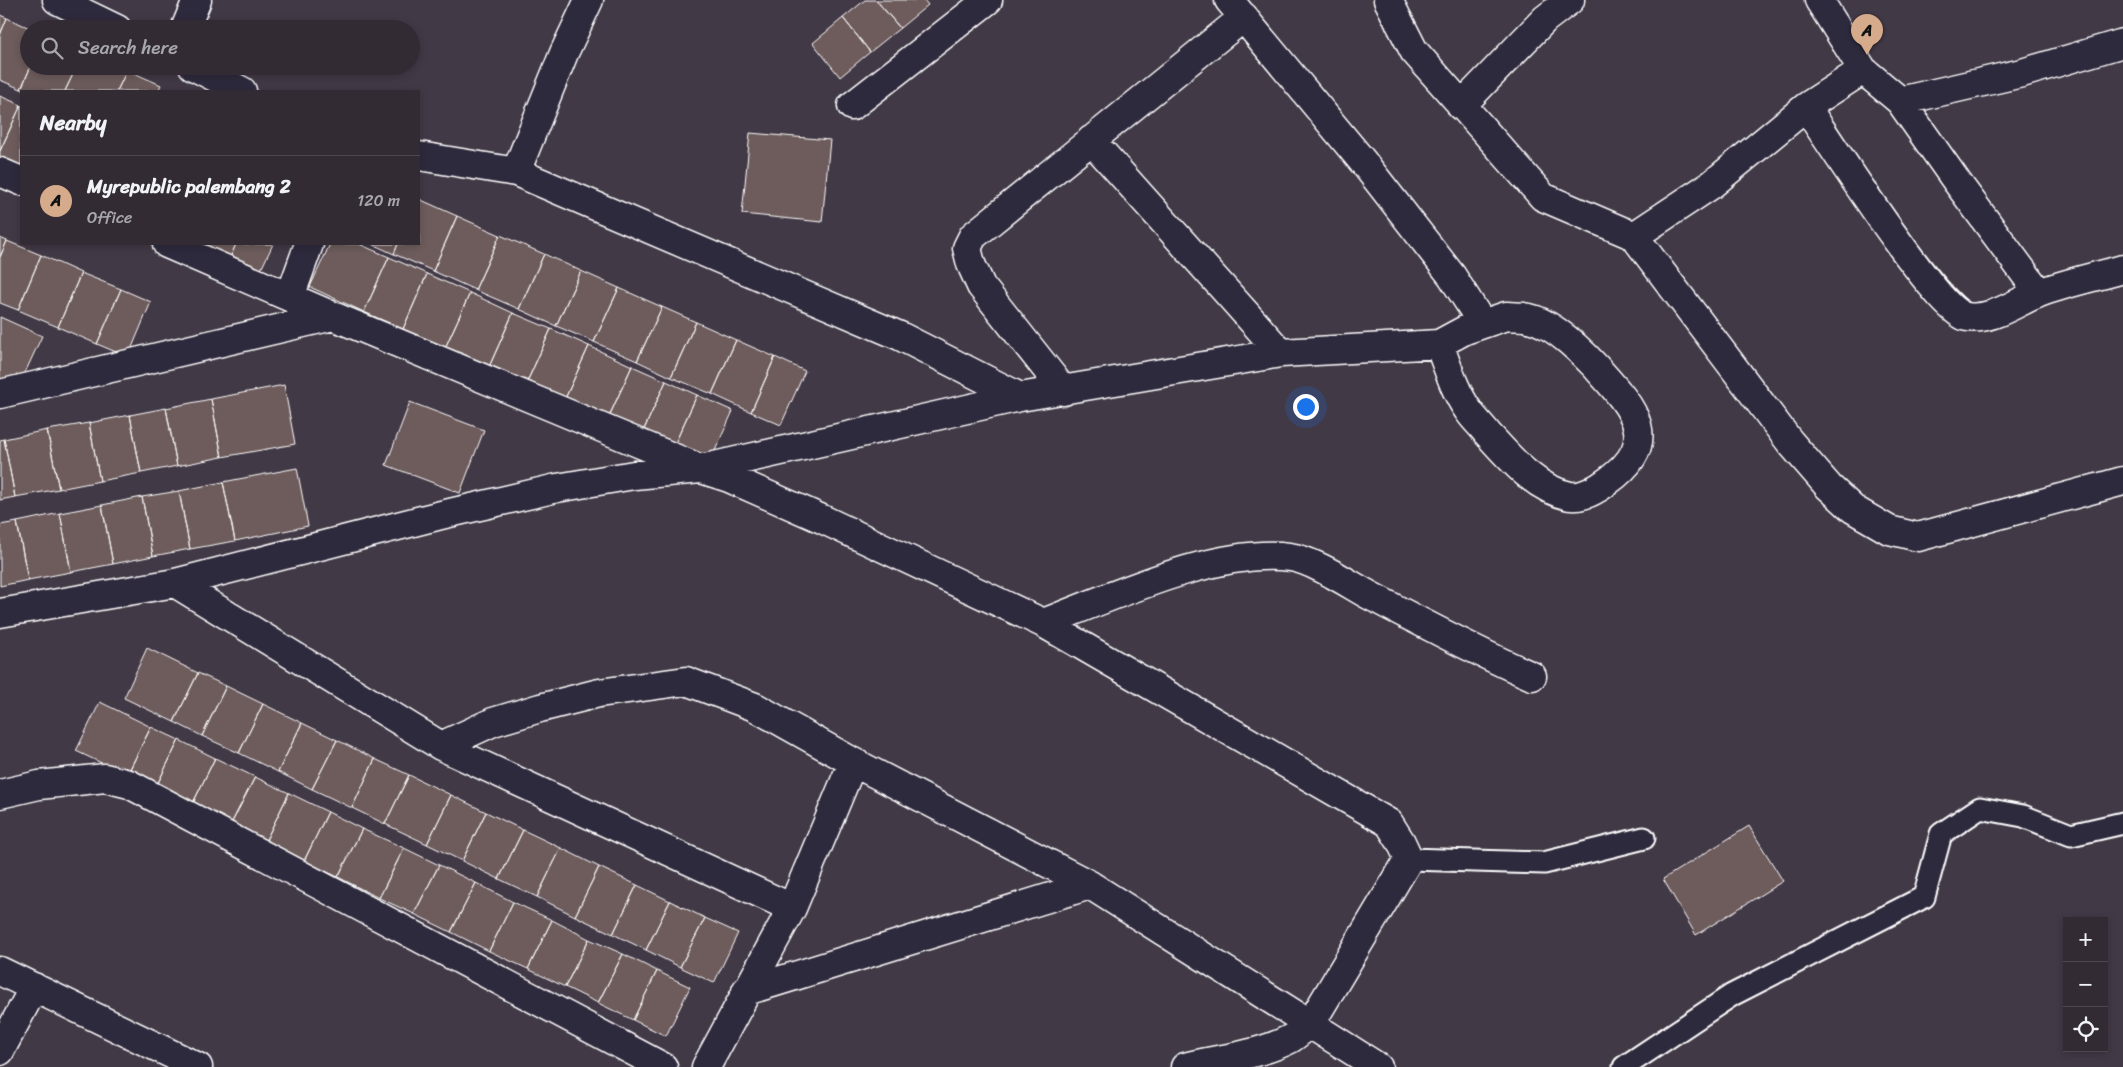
<!DOCTYPE html>
<html lang="en">
<head>
<meta charset="utf-8">
<style>
  body { margin:0; font-family:Sriracha,sans-serif; background:#3d3740; color:#f1f3f6 }
  .controls { position:absolute; right:15px; bottom:15px; display:grid; overflow:hidden; border-radius:0px; box-shadow:0 2px 8px #0003 }
  .controls button { width:45px; height:45px; display:grid; place-items:center; padding:0; border:0; border-bottom:1px solid #4d474f; background:#322b34; color:#f1f3f6; font:25px sans-serif }
  .you { position:absolute; left:1305px; top:406px; width:18px; height:18px; margin:-12px; border:4px solid #fff; border-radius:50%; background:#1a73e8; box-shadow:0 0 0 8px #1a73e833 }
  .badge { display:grid; place-items:center; width:32px; height:32px; border-radius:50%; background:#d6ab8b; color:#111; font-size:16px; font-weight:700 }
  .pin { position:absolute; translate:-50% -41px; filter:drop-shadow(0 1px 2px #0008) }
  .pin::after { content:''; position:absolute; top:26px; width:18px; height:15px; background:inherit; clip-path:polygon(0 0,100% 0,50% 100%) }
  .list { margin:0; padding:0; list-style:none }
  h2 { display:flex; justify-content:space-between; align-items:center; height:65px; margin:0; padding:0 20px; font-size:21px }
  h2 small { font-size:16px; font-weight:400; color:#a8a7ac }
  .list li { display:grid; grid-template-columns:32px 1fr auto; gap:15px; align-items:center; box-sizing:border-box; height:90px; padding:0 20px; border-top:1px solid #4d474f }
  .list b { display:block; font-size:19px; white-space:nowrap }
  .list p { margin:0; font-size:16px; white-space:nowrap; color:#a8a7ac }
  .list em { font-size:16px; font-style:normal; color:#a8a7ac }
  .icon { flex:none; width:28px; height:28px; fill:none; stroke:currentColor; stroke-width:2; stroke-linecap:round; stroke-linejoin:round }
  .map { position:relative; flex:none; width:2123px; height:1067px; overflow:hidden }
  .search { position:absolute; background:#322b34; box-shadow:0 2px 8px #0003; left:20px; top:20px; width:400px; height:55px; display:flex; align-items:center; gap:12px; box-sizing:border-box; padding:0 18px; border-radius:28px; color:#a8a7ac; font-size:19px }
  .panel { position:absolute; background:#322b34; box-shadow:0 2px 8px #0003; left:20px; top:90px; width:400px; height:155px; border-radius:0px }
  .map>svg:first-child { display:block }
</style>
</head>
<body>
<div class="map">
<svg width="2123" height="1067" viewBox="0 0 2123 1067">
  <rect width="100%" height="100%" fill="#423946"/>
  <filter id="ink" filterUnits="userSpaceOnUse"><feTurbulence type="fractalNoise" baseFrequency=".02" numOctaves="2"/><feDisplacementMap in="SourceGraphic" scale="10" xChannelSelector="R" yChannelSelector="G"/><feConvolveMatrix kernelMatrix="1 2 1 2 8 2 1 2 1" color-interpolation-filters="sRGB"/></filter>
  <g filter="url(#ink)">
    <path fill="#6e5b5b" stroke="#fff" d="M 865,0 L 876,0 L 900,28 L 870,52 L 843,18 Z
      M 876,0 L 924,0 L 928,5 L 900,28 Z
      M 0,15 L 7,18 L 0,35 Z
      M 7,18 L 32,29 L 29,29 L 29,66 L 31,66 L 21,89 L 0,80 L 0,35 Z
      M 843,18 L 870,52 L 840,77 L 813,43 Z
      M 31,66 L 77,66 L 65,91 L 26,91 L 21,89 Z
      M 77,66 L 118,66 L 127,70 L 117,91 L 65,91 Z
      M 127,70 L 161,85 L 158,91 L 117,91 Z
      M 0,96 L 21,105 L 0,151 Z
      M 21,105 L 21,171 L 0,162 L 0,151 Z
      M 750,133 L 830,140 L 822,222 L 742,214 Z
      M 419,199 L 457,216 L 433,271 L 394,254 L 398,244 L 419,244 Z
      M 457,216 L 500,235 L 475,290 L 433,271 Z
      M 500,235 L 544,254 L 519,309 L 475,290 Z
      M 0,238 L 7,241 L 0,257 Z
      M 7,241 L 41,255 L 18,310 L 0,303 L 0,257 Z
      M 190,244 L 236,244 L 228,263 Z
      M 236,244 L 273,244 L 258,276 L 228,263 Z
      M 330,244 L 359,244 L 389,257 L 364,312 L 310,287 Z
      M 372,244 L 398,244 L 394,254 Z
      M 544,254 L 581,271 L 556,326 L 519,309 Z
      M 41,255 L 81,273 L 58,327 L 18,310 Z
      M 389,257 L 427,274 L 403,329 L 364,312 Z
      M 581,271 L 619,288 L 594,342 L 556,326 Z
      M 81,273 L 121,289 L 97,344 L 58,327 Z
      M 427,274 L 470,293 L 445,348 L 403,329 Z
      M 619,288 L 662,307 L 637,361 L 594,342 Z
      M 121,289 L 151,302 L 128,357 L 97,344 Z
      M 470,293 L 513,313 L 489,367 L 445,348 Z
      M 662,307 L 696,322 L 671,377 L 637,361 Z
      M 513,313 L 551,329 L 526,384 L 489,367 Z
      M 0,317 L 42,336 L 17,390 L 0,383 Z
      M 696,322 L 736,340 L 712,394 L 671,377 Z
      M 551,329 L 589,346 L 564,401 L 526,384 Z
      M 736,340 L 775,357 L 751,412 L 712,394 Z
      M 589,346 L 632,366 L 607,421 L 564,401 Z
      M 775,357 L 805,371 L 781,425 L 751,412 Z
      M 632,366 L 666,381 L 641,436 L 607,421 Z
      M 666,381 L 697,395 L 672,450 L 641,436 Z
      M 284,385 L 295,444 L 222,457 L 211,399 Z
      M 697,395 L 733,411 L 708,466 L 672,450 Z
      M 211,399 L 222,457 L 177,466 L 166,408 Z
      M 410,402 L 484,430 L 460,493 L 386,465 Z
      M 166,408 L 177,466 L 141,473 L 130,415 Z
      M 130,415 L 141,473 L 100,481 L 89,423 Z
      M 89,423 L 100,481 L 59,489 L 47,430 Z
      M 47,430 L 59,489 L 15,497 L 4,439 Z
      M 4,439 L 15,497 L 0,500 L 0,440 Z
      M 297,468 L 308,526 L 235,541 L 223,482 Z
      M 223,482 L 235,541 L 190,549 L 179,491 Z
      M 179,491 L 190,549 L 153,556 L 142,497 Z
      M 142,497 L 153,556 L 113,564 L 102,505 Z
      M 102,505 L 113,564 L 71,572 L 60,513 Z
      M 60,513 L 71,572 L 28,580 L 17,522 Z
      M 17,522 L 28,580 L 0,586 L 0,525 Z
      M 147,648 L 198,673 L 174,722 L 124,698 Z
      M 198,673 L 226,686 L 202,736 L 174,722 Z
      M 226,686 L 263,704 L 239,753 L 202,736 Z
      M 100,702 L 151,727 L 127,775 L 76,751 Z
      M 263,704 L 302,723 L 278,772 L 239,753 Z
      M 302,723 L 337,740 L 312,789 L 278,772 Z
      M 151,727 L 179,740 L 155,789 L 127,775 Z
      M 179,740 L 215,758 L 191,807 L 155,789 Z
      M 337,740 L 375,759 L 352,808 L 312,789 Z
      M 215,758 L 255,777 L 230,826 L 191,807 Z
      M 375,759 L 409,775 L 385,824 L 352,808 Z
      M 409,775 L 451,795 L 427,844 L 385,824 Z
      M 255,777 L 289,793 L 265,842 L 230,826 Z
      M 289,793 L 328,812 L 304,861 L 265,842 Z
      M 451,795 L 486,812 L 462,861 L 427,844 Z
      M 328,812 L 362,829 L 338,877 L 304,861 Z
      M 486,812 L 523,830 L 499,879 L 462,861 Z
      M 1749,826 L 1783,881 L 1696,935 L 1663,879 Z
      M 362,829 L 404,848 L 379,898 L 338,877 Z
      M 523,830 L 561,848 L 537,897 L 499,879 Z
      M 404,848 L 439,865 L 414,914 L 379,898 Z
      M 561,848 L 599,867 L 575,916 L 537,897 Z
      M 439,865 L 476,883 L 451,932 L 414,914 Z
      M 599,867 L 637,885 L 613,934 L 575,916 Z
      M 476,883 L 513,902 L 489,951 L 451,932 Z
      M 637,885 L 670,901 L 646,950 L 613,934 Z
      M 670,901 L 705,918 L 680,967 L 646,950 Z
      M 513,902 L 552,920 L 528,969 L 489,951 Z
      M 705,918 L 738,933 L 714,983 L 680,967 Z
      M 552,920 L 589,939 L 565,987 L 528,969 Z
      M 589,939 L 623,954 L 598,1003 L 565,987 Z
      M 623,954 L 657,971 L 633,1020 L 598,1003 Z
      M 657,971 L 690,987 L 666,1036 L 633,1020 Z"/>
    <g fill="none" stroke-linecap="round" stroke-linejoin="round">
      <g stroke="#fff" stroke-width="25">
        <path id="lane" d="M 1409,859 L 1544,863 L 1644,838
          M 1624,1067 L 1732,995 L 1924,897 L 1941,834 L 1980,808 L 2023,816 L 2071,835 L 2123,823"/>
      </g>
      <g stroke="#fff" stroke-width="31">
        <path id="street" d="M 57,0 L 117,29
          M 1229,0 L 1364,163 L 1452,276 L 1482,323
          M 1388,0 L 1414,51 L 1543,197 L 1634,236 L 1790,442 L 1829,487 L 1853,509 L 1889,530 L 1918,537 L 2123,481
          M 1819,0 L 1863,70
          M 185,29 L 197,0
          M 193,66 L 242,91
          M 1900,101 L 1957,182 L 2039,293
          M 852,106 L 988,0
          M 1461,106 L 1545,19 L 1570,0
          M 1806,107 C 1828,139 1939,313 1967,317 C 1992,321 2016,302 2039,293 C 2066,283 2095,277 2123,269
          M 1091,140 L 1281,353
          M 419,156 L 516,172 L 900,336 L 1020,397
          M 0,172 L 21,181
          M 516,172 L 564,53 L 589,0
          M 1634,236 L 1711,185 L 1806,107 L 1863,70 L 1900,101 L 2022,73 L 2123,43
          M 167,244 L 333,316 L 701,469 L 729,478 L 822,519 L 1043,623 L 1389,823 L 1401,842 L 1409,859 L 1311,1023 C 1304,1028 1297,1035 1290,1039 C 1257,1056 1220,1058 1185,1067
          M 290,297 L 309,244
          M 1506,316 C 1514,317 1522,316 1529,318 C 1552,323 1580,350 1596,367 C 1631,406 1665,440 1608,481 C 1599,488 1583,498 1570,496 C 1535,489 1510,458 1487,433 C 1481,425 1473,418 1468,410 C 1454,390 1447,365 1439,344 L 1465,330 Z
          M 1064,391 L 981,286 L 971,264 L 967,248 L 973,236 L 1244,17
          M 0,394 L 333,316
          M 175,583 L 441,746 L 792,908
          M 0,613 L 175,583 L 441,515 L 557,488 L 634,475 L 701,469 L 1020,397 L 1281,353 L 1439,344
          M 1043,623 C 1112,597 1218,547 1290,557 C 1313,560 1349,584 1369,595 C 1423,623 1476,652 1532,676
          M 441,746 L 493,722 L 540,708 L 599,693 L 686,681 L 755,707 L 853,762 L 1090,885 L 1378,1067
          M 0,794 L 39,785 L 105,778 L 129,784 L 663,1067
          M 0,971 L 198,1067
          M 746,991 L 1090,885
          M 0,1051 L 34,987
          M 706,1067 L 792,908 L 853,762"/>
      </g>
      <use href="#lane" stroke="#2f2a3d" stroke-width="21"/>
      <use href="#street" stroke="#2f2a3d" stroke-width="28"/>
    </g>
  </g>
</svg>
<div class="controls">
<button>+</button>
<button>−</button>
<button><svg class="icon" aria-label="locate" viewBox="0 0 24 24"><circle cx="12" cy="12" r="6"/><path d="M12 2v4M12 18v4M2 12h4M18 12h4"/></svg></button>
</div>
<div class="you"></div>
<div class="pin badge" style="left:1867px;top:55px">A</div>
<div class="search"><svg class="icon" aria-label="search" viewBox="0 0 24 24"><circle cx="10" cy="10" r="6"/><path d="M15 15l6 6"/></svg>Search here</div>
<section class="panel">
<h2>Nearby<small></small></h2>
<ul class="list">
<li><span class="badge">A</span><div><b>Myrepublic palembang 2</b><p>Office</p></div><em>120 m</em></li>
</ul>
</section>
</div>
</body>
</html>
